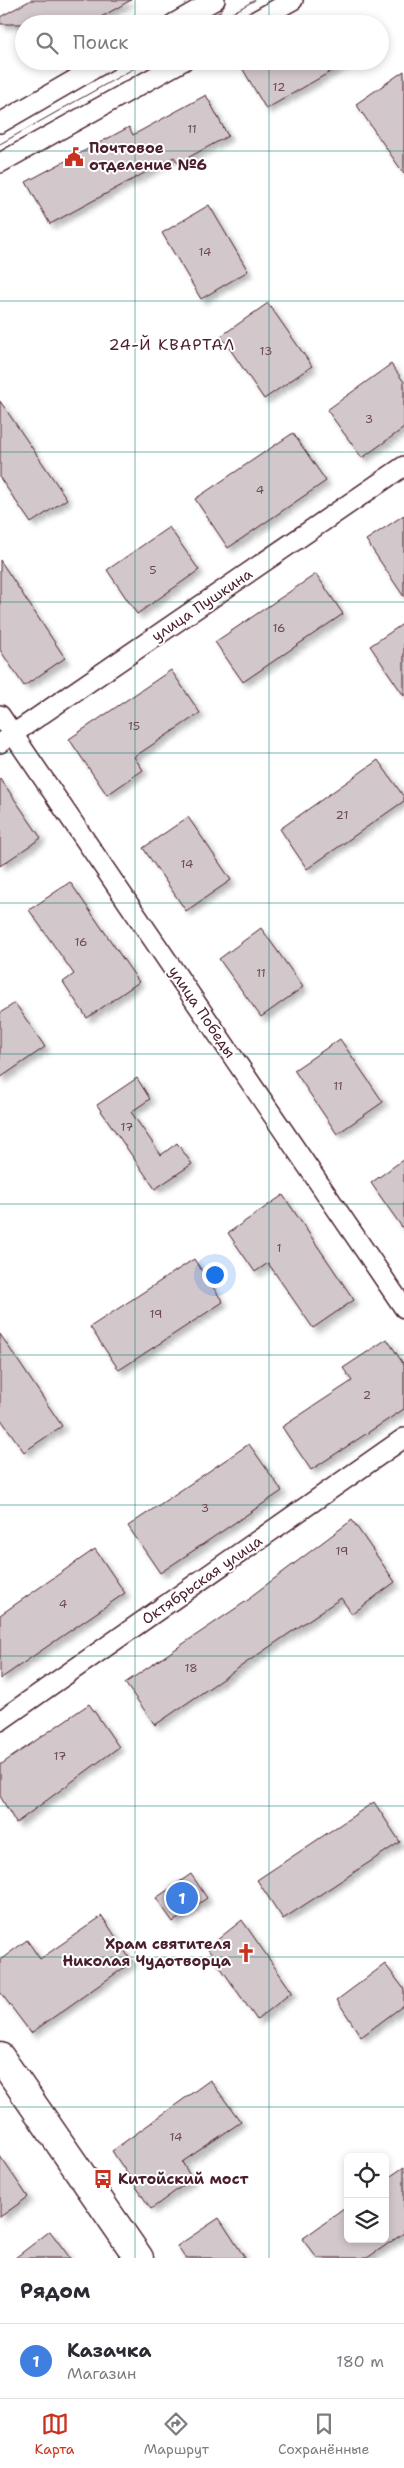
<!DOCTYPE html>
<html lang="ru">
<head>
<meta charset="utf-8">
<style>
  body { margin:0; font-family:"Shantell Sans",sans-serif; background:#f2f2f3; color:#2b2b33 }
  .controls { position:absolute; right:15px; bottom:15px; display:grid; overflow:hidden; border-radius:8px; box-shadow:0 2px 8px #0003 }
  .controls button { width:45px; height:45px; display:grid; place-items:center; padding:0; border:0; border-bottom:1px solid #e1e1e2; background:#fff; color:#2b2b33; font:25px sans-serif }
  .you { position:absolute; left:214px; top:1274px; width:18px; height:18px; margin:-12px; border:4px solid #fff; border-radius:50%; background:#1a73e8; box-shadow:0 0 0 8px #1a73e833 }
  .badge { display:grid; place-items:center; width:32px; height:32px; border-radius:50%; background:#c8321e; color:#fff; font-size:16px; font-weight:700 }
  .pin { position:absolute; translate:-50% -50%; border:2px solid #fff; box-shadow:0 1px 5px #0006 }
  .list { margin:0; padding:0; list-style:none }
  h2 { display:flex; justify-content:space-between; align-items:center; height:65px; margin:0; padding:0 20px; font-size:21px }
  h2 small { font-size:16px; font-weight:400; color:#7c7c81 }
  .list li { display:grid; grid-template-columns:32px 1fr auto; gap:15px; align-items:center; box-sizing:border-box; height:75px; padding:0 20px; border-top:1px solid #e1e1e2 }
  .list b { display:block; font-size:19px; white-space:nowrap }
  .list p { margin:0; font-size:16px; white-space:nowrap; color:#7c7c81 }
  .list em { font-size:16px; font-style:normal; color:#7c7c81 }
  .icon { flex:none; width:28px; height:28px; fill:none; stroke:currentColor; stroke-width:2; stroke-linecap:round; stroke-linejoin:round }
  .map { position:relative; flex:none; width:404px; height:2258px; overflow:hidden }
  .search { position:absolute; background:#fff; box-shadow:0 2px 8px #0003; left:15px; right:15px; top:15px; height:55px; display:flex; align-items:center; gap:12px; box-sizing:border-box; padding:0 18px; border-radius:28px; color:#7c7c81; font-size:19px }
  .sheet { height:140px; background:#fff }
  nav { display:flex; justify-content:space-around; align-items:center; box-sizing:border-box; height:70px; border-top:1px solid #e1e1e2; background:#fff; font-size:14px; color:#7c7c81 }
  nav a { display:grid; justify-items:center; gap:2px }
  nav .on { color:#c8321e }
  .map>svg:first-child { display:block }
</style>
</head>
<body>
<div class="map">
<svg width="404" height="2258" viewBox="0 0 404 2258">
  <defs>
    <filter id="shadow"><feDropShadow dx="4.5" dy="4.5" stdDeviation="2.5" flood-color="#0004"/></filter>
  </defs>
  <rect width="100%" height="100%" fill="#fff"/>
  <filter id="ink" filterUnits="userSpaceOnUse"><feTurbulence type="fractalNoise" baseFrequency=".02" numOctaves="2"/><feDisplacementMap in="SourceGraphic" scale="10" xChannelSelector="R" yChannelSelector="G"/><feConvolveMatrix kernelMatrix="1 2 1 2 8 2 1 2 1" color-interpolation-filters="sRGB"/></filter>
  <g filter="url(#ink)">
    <path fill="#d2c7cb" stroke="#4a1f2b" filter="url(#shadow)" d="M 31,0 L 131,0 L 89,24 L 0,24 L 0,17 Z
      M 238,61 L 349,61 L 266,109 Z
      M 404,71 L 404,174 L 356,104 Z
      M 206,95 L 228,136 L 178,163 L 174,157 L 50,224 L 26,182 L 129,127 L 133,135 Z
      M 209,205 L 248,271 L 201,299 L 162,233 Z
      M 268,303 L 312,366 L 264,399 L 221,336 Z
      M 391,364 L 404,382 L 404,428 L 362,458 L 327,410 Z
      M 0,401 L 67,499 L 31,523 L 0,478 Z
      M 293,433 L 326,481 L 228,548 L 195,499 Z
      M 404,515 L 404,597 L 366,540 Z
      M 169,527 L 199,570 L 137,614 L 107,570 Z
      M 0,560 L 65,658 L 24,686 L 0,650 Z
      M 316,574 L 343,614 L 243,682 L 215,642 Z
      M 404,623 L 404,696 L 370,646 Z
      M 171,670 L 200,713 L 134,757 L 143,770 L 107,795 L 69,739 Z
      M 378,760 L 404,797 L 404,801 L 307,869 L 280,829 Z
      M 0,778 L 41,838 L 0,866 Z
      M 188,817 L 231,880 L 186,911 L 143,848 Z
      M 70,882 L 139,982 L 87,1018 L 63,982 L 74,974 L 29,910 Z
      M 261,928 L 303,987 L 261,1017 L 219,959 Z
      M 15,1003 L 45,1047 L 0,1078 L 0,1013 Z
      M 340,1039 L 383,1102 L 337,1134 L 294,1070 Z
      M 137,1078 L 150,1099 L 131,1112 L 161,1155 L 177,1143 L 192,1164 L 155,1189 L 97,1105 Z
      M 404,1159 L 404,1230 L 371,1183 Z
      M 283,1195 L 354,1300 L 313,1328 L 268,1263 L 255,1272 L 228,1233 Z
      M 194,1259 L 223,1302 L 119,1370 L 90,1327 Z
      M 0,1334 L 62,1426 L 24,1452 L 0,1418 Z
      M 387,1339 L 404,1365 L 404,1409 L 311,1470 L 282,1427 L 352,1381 L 343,1368 Z
      M 249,1444 L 282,1491 L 160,1573 L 128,1526 Z
      M 352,1520 L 395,1582 L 352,1614 L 341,1598 L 155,1725 L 125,1683 L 251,1598 L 250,1597 Z
      M 95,1549 L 125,1593 L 0,1679 L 0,1615 Z
      M 89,1704 L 119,1747 L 16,1823 L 0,1796 L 0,1765 Z
      M 374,1802 L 400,1842 L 283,1919 L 257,1880 Z
      M 191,1874 L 207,1898 L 173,1922 L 156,1898 Z
      M 102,1916 L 132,1962 L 31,2033 L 0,1992 L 0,1960 L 27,1940 L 40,1959 Z
      M 242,1920 L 292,1992 L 257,2020 L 207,1948 Z
      M 385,1964 L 404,1989 L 404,2005 L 361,2037 L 337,2000 Z
      M 210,2080 L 241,2122 L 182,2162 L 192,2179 L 151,2209 L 112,2151 Z
      M 0,2156 L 28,2197 L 0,2217 Z
      M 404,2167 L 404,2233 L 367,2258 L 317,2258 L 302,2239 L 348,2206 L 348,2239 L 385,2239 L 385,2180 Z
      M 219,2218 L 245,2258 L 185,2258 L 177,2246 Z
      M 50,2231 L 70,2258 L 15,2258 Z"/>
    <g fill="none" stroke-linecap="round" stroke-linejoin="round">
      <g stroke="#4a1f2b" stroke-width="22">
        <path id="minor" d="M 173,24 L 215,0
          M 250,24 L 293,0
          M 0,123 L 107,61
          M 0,163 L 183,61
          M 0,715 L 404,1308
          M 0,743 L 404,466
          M 0,1721 L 404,1438"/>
      </g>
      <g stroke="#4a1f2b" stroke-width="31">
        <path id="primary" d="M 0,2057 L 139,2258"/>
      </g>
      <use href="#minor" stroke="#fff" stroke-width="19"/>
      <use href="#primary" stroke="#fff" stroke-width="28"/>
      <path stroke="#4a1f2b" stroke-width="1" d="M 199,24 L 221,11
        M 213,24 L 255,0
        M 0,144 L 147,61"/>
    </g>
  </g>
  <path fill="none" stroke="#0f766e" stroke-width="1" stroke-opacity="0.55" d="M 135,0 L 135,24M 269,0 L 269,24M 135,61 L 135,2258M 269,61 L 269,2258M 0,151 L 404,151M 0,301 L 404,301M 0,452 L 404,452M 0,602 L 404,602M 0,753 L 404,753M 0,903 L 404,903M 0,1054 L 404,1054M 0,1204 L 404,1204M 0,1355 L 404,1355M 0,1505 L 404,1505M 0,1656 L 404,1656M 0,1806 L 404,1806M 0,1957 L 404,1957M 0,2107 L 404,2107"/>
  <defs>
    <g id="civic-bare" transform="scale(1.5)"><path d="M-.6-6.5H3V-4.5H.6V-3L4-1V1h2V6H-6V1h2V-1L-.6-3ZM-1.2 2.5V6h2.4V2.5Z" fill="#c8321e" stroke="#fff" stroke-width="2.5" paint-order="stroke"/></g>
    <g id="church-bare" transform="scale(1.5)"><path d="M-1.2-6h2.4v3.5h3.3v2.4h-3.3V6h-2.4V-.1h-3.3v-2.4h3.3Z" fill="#c8321e" stroke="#fff" stroke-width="2.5" paint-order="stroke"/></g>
    <g id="bus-bare" transform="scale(1.5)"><path d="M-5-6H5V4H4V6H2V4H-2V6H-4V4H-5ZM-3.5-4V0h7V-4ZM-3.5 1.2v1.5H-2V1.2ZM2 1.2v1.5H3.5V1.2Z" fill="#c8321e" stroke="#fff" stroke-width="2.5" paint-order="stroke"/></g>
  </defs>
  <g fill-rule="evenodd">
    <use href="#civic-bare" x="74" y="157"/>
    <use href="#church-bare" x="246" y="1953"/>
    <use href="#bus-bare" x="103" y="2179"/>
  </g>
  <g text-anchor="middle" stroke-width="4" stroke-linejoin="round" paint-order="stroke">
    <g font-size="12" fill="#6c4953">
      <text x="279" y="91">12</text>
      <text x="192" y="133">11</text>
      <text x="205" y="256">14</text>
      <text x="266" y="355">13</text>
      <text x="369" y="423">3</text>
      <text x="260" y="494">4</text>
      <text x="153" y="574">5</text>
      <text x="279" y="632">16</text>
      <text x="134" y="730">15</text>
      <text x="342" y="819">21</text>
      <text x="187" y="868">14</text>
      <text x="81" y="946">16</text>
      <text x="261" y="977">11</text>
      <text x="338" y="1090">11</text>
      <text x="127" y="1131">17</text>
      <text x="279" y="1252">1</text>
      <text x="156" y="1318">19</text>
      <text x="367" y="1399">2</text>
      <text x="205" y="1512">3</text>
      <text x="342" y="1555">19</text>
      <text x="63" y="1608">4</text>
      <text x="191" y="1672">18</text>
      <text x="60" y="1760">17</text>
      <text x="176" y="2141">14</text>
    </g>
    <g font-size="15" font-weight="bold" fill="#4a1f2b" stroke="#fff" text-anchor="start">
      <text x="89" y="153">Почтовое<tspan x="89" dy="17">отделение №6</tspan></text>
      <text x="231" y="1949" text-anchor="end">Храм святителя<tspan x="231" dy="17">Николая Чудотворца</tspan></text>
      <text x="118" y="2184">Китойский мост</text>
    </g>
    <g font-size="15" fill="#4a1f2b" stroke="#fff">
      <text transform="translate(202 605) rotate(-34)" y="5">улица Пушкина</text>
      <text transform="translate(202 1012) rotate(56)" y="5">улица Победы</text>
      <text transform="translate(202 1580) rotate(-35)" y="5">Октябрьская улица</text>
    </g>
    <g font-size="16" letter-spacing="1" fill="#4a1f2b" stroke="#fff">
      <text x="172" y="350">24-Й КВАРТАЛ</text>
    </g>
  </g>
</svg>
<div class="controls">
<button><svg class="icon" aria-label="locate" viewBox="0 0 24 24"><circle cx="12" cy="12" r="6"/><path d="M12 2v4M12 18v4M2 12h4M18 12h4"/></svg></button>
<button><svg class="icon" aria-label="layers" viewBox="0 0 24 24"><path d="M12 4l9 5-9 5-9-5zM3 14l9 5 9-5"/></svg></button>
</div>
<div class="you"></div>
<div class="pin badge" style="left:182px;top:1898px;background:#3f7fe0">1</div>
<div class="search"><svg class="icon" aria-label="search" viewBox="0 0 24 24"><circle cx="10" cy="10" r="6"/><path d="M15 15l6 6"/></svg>Поиск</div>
</div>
<section class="sheet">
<h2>Рядом<small></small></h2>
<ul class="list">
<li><span class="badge" style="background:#3f7fe0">1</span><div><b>Казачка</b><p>Магазин</p></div><em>180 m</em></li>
</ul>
</section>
<nav>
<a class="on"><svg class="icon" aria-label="map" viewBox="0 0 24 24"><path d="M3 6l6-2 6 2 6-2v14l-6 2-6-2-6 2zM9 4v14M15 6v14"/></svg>Карта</a>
<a><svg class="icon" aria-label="directions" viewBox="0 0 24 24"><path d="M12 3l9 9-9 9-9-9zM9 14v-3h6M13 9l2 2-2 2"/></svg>Маршрут</a>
<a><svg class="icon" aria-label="saved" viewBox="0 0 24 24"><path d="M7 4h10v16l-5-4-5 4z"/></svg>Сохранённые</a>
</nav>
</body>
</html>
